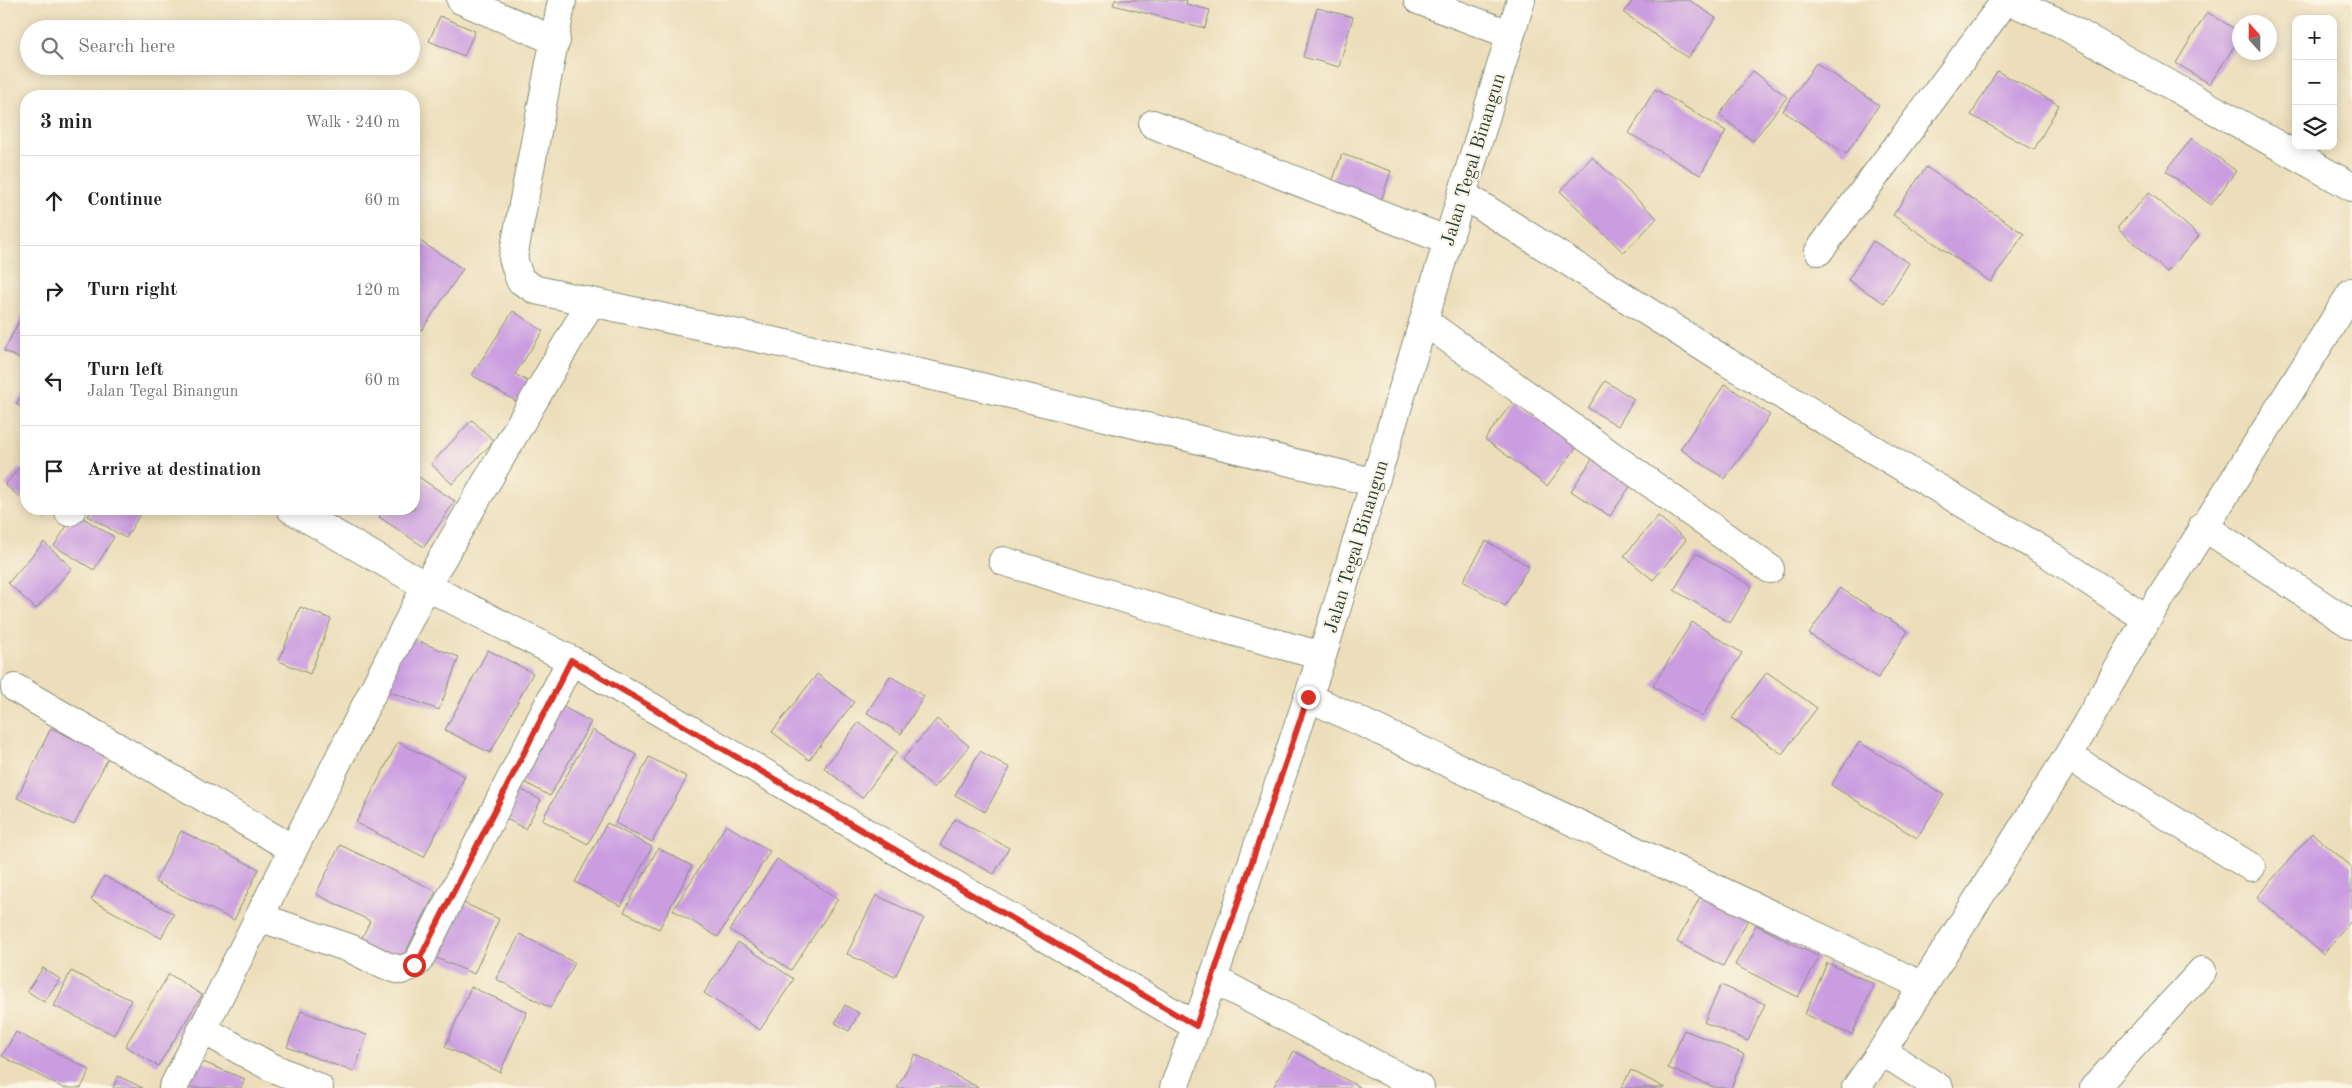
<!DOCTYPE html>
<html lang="en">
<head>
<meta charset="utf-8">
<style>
  body { margin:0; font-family:"Old Standard TT",serif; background:#f6f6f6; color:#222 }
  .controls { position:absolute; right:15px; top:15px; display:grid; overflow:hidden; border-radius:10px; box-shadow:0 2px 12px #0003 }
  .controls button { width:45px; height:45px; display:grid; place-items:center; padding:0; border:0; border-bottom:1px solid #e0e0e0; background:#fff; color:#222; font:25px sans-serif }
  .compass { position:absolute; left:2232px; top:15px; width:45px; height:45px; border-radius:50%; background:#fff; box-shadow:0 2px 12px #0003; rotate:339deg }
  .stop { position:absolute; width:15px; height:15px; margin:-11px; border:4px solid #d93025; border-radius:50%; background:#fff }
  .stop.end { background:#d93025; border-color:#fff; box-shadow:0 1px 5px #0008 }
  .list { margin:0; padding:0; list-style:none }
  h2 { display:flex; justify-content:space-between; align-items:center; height:65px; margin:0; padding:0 20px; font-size:21px }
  h2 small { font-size:16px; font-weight:400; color:#767676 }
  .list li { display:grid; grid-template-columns:32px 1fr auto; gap:15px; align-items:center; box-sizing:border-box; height:90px; padding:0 20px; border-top:1px solid #e0e0e0 }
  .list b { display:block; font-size:19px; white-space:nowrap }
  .list p { margin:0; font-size:16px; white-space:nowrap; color:#767676 }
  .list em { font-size:16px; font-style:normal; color:#767676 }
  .icon { flex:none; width:28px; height:28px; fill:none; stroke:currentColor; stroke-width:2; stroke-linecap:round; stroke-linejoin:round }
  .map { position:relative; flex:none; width:2352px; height:1088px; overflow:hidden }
  .search { position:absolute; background:#fff; box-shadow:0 2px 12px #0003; left:20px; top:20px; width:400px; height:55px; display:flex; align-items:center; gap:12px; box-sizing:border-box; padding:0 18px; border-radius:28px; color:#767676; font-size:19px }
  .panel { position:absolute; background:#fff; box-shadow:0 2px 12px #0003; left:20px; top:90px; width:400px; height:425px; border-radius:20px }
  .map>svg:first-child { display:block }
</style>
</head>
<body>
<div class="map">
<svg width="2352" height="1088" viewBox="0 0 2352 1088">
  <rect width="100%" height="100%" fill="#fcf5e5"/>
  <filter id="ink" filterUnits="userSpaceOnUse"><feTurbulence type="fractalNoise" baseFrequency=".02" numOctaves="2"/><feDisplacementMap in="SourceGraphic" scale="10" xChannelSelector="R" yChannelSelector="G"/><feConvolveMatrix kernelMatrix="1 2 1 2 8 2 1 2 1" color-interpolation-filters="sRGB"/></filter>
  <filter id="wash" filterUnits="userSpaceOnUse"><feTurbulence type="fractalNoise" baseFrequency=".0096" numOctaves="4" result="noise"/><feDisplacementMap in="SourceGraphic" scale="20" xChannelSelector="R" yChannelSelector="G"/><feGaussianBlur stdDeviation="1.12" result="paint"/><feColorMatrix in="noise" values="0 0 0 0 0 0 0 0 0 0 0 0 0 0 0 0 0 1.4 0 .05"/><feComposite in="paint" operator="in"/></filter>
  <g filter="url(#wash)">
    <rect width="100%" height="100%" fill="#ecdeba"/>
    <g id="blocks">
      <path fill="#ca9de1" d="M 1115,0 L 1187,0 L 1186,4 L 1210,10 L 1205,28 L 1113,5 Z
        M 1633,0 L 1689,0 L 1716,18 L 1688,58 L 1624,13 Z
        M 1317,8 L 1353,17 L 1339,67 L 1303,57 Z
        M 2207,12 L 2240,32 L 2240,37 L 2210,84 L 2176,63 Z
        M 440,16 L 475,31 L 464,56 L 429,41 Z
        M 1816,63 L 1879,105 L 1846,154 L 1783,111 Z
        M 1753,71 L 1787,97 L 1753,141 L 1719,115 Z
        M 1997,71 L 2059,105 L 2034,150 L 1971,115 Z
        M 1655,89 L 1726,131 L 1700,175 L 1629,133 Z
        M 2192,138 L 2236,171 L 2211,205 L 2166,171 Z
        M 1342,154 L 1391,171 L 1381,201 L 1331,185 Z
        M 1592,157 L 1657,218 L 1624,253 L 1560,191 Z
        M 1926,167 L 2024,234 L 1991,282 L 1893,215 Z
        M 2149,192 L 2199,236 L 2167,272 L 2117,228 Z
        M 417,239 L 463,269 L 422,330 L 414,325 L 414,244 Z
        M 1873,241 L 1909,263 L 1884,303 L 1848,280 Z
        M 26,307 L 26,362 L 4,351 Z
        M 513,311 L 543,331 L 515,374 L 534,385 L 522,405 L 472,375 Z
        M 1605,381 L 1634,399 L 1618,426 L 1588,408 Z
        M 1725,384 L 1770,415 L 1725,479 L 1680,449 Z
        M 26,388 L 26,410 L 16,404 Z
        M 1514,400 L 1577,447 L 1547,486 L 1485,439 Z
        M 472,420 L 494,441 L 452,484 L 431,464 Z
        M 1592,459 L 1631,485 L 1610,516 L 1571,491 Z
        M 19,468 L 26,473 L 26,502 L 5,485 Z
        M 414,474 L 455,501 L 424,547 L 379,517 L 384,509 L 414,509 Z
        M 34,509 L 51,509 L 45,517 Z
        M 93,509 L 143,509 L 126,538 L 88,516 Z
        M 75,513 L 114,537 L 94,570 L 54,546 Z
        M 1658,516 L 1686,540 L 1653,580 L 1624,556 Z
        M 1486,541 L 1529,566 L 1505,606 L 1463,581 Z
        M 44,542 L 72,568 L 36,609 L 8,583 Z
        M 1696,553 L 1752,586 L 1730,623 L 1674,590 Z
        M 1840,588 L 1908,631 L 1878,678 L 1809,634 Z
        M 300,607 L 331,619 L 310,674 L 279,661 Z
        M 1692,622 L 1742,653 L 1702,717 L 1653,686 Z
        M 405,636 L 459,657 L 439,710 L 385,690 Z
        M 488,650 L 533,673 L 490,753 L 445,730 Z
        M 1767,672 L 1817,708 L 1782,754 L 1732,718 Z
        M 817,674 L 854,702 L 809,760 L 772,732 Z
        M 890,676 L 924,696 L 901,734 L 867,713 Z
        M 556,703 L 591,722 L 550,796 L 515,777 Z
        M 937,719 L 969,746 L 934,788 L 902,760 Z
        M 859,722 L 897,752 L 862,798 L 824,768 Z
        M 51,728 L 109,756 L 74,825 L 17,798 Z
        M 592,730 L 637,755 L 588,844 L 542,820 Z
        M 398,742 L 465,776 L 424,857 L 356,823 Z
        M 1859,742 L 1944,795 L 1917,838 L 1831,785 Z
        M 980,751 L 1010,768 L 985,812 L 955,795 Z
        M 649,757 L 687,777 L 652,842 L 615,823 Z
        M 510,784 L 541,800 L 525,829 L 494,812 Z
        M 955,819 L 1009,848 L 994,874 L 940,845 Z
        M 607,823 L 652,847 L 621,906 L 575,882 Z
        M 726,825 L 770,851 L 718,937 L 673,910 Z
        M 181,831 L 259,869 L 234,920 L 155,882 Z
        M 2312,833 L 2352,867 L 2352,920 L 2323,954 L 2257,897 Z
        M 340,845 L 436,891 L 399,966 L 358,946 L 370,921 L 316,894 Z
        M 658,848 L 692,866 L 659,929 L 624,912 Z
        M 777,859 L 838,899 L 791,970 L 730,930 Z
        M 104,876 L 174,914 L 161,938 L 91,900 Z
        M 1702,893 L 1749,918 L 1723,966 L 1677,942 Z
        M 876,895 L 924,918 L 895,977 L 847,954 Z
        M 459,901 L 499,919 L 474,974 L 434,957 Z
        M 1756,925 L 1819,957 L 1798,997 L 1735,965 Z
        M 520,934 L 575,963 L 550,1008 L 496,979 Z
        M 738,942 L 794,979 L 760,1030 L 704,993 Z
        M 1827,963 L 1874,984 L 1852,1035 L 1805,1014 Z
        M 43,968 L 60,979 L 44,1002 L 27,991 Z
        M 71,971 L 131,1000 L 114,1035 L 54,1006 Z
        M 169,974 L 202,995 L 158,1066 L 125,1046 Z
        M 1721,985 L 1765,1004 L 1748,1041 L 1704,1022 Z
        M 471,987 L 527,1012 L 500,1072 L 445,1047 Z
        M 845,1005 L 859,1013 L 849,1031 L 835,1023 Z
        M 301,1011 L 367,1035 L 354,1072 L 287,1047 Z
        M 1684,1030 L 1744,1054 L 1731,1088 L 1716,1088 L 1668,1068 Z
        M 16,1032 L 90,1070 L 81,1088 L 63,1088 L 2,1056 Z
        M 1294,1051 L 1361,1088 L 1273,1088 Z
        M 915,1054 L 979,1088 L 897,1088 Z
        M 198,1060 L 245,1079 L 241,1088 L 186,1088 Z
        M 1631,1070 L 1665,1088 L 1621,1088 Z
        M 118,1076 L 143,1088 L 113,1088 Z"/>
    </g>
  </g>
  <g filter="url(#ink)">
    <use href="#blocks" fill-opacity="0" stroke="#868e77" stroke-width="1"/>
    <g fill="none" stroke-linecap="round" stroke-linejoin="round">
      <g stroke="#868e77" stroke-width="30">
        <path id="minor" d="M 461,0 L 556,41
          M 562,0 L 513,258 L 520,280 L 536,290 L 965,383 L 1373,482
          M 1418,0 L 1509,34
          M 2008,0 L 2060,23 L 2352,187
          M 1153,124 L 1448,241
          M 1462,194 L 1727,362 L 2053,557 L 2147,619
          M 1819,251 L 2006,0
          M 1424,321 L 1770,569
          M 291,509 L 426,586 L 571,660 L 1196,1026
          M 69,512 L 72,509
          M 2203,526 L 2352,625
          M 1003,561 L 1207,624 L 1322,656
          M 15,688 L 293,849
          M 1308,697 L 1923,986
          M 2068,756 L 2251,867
          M 259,917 L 352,949 L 386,966 L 401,970 L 414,965 L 419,960 L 571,660
          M 1213,979 L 1420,1088
          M 202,1029 L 269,1066 L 319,1088
          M 1882,1051 L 1939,1088
          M 173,1088 L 426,586 L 591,302
          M 1174,1088 L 1213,979 L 1322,656 L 1521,0
          M 1856,1088 L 1882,1051 L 2068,756 L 2147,619 L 2352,292
          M 2094,1088 L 2202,971"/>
      </g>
      <use href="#minor" stroke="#fff" stroke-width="28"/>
    </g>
  </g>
  <g fill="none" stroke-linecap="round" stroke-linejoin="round" filter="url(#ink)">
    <path stroke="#d93025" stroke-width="6" d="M 414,965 L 419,960 L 571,660 L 1196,1026 L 1308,697"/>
  </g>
  <g text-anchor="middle" stroke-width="4" stroke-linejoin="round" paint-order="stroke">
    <g font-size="19" fill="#1f3d34" stroke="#fcf5e5">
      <text transform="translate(1472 159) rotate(-73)" y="7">Jalan Tegal Binangun</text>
      <text transform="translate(1355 546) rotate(-73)" y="7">Jalan Tegal Binangun</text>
    </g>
  </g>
</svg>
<div class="controls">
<button>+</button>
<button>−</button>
<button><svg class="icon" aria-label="layers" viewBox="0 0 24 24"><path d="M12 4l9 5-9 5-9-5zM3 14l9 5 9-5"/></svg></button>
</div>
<svg class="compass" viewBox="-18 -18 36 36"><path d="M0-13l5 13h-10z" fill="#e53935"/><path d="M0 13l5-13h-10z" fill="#767676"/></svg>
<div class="stop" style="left:414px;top:965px"></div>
<div class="stop end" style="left:1308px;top:697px"></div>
<div class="search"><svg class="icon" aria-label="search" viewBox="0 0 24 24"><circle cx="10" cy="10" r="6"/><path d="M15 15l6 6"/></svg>Search here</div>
<section class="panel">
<h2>3 min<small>Walk · 240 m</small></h2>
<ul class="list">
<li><svg class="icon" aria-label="ahead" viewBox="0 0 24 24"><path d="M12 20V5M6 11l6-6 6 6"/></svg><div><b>Continue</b></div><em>60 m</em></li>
<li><svg class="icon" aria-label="right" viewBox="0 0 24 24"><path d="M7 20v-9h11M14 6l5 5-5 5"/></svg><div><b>Turn right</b></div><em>120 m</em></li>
<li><svg class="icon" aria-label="left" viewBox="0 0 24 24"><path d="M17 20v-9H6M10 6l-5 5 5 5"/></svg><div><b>Turn left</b><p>Jalan Tegal Binangun</p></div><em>60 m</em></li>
<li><svg class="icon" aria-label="arrive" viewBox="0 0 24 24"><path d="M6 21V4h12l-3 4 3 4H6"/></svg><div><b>Arrive at destination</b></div></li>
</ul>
</section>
</div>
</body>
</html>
